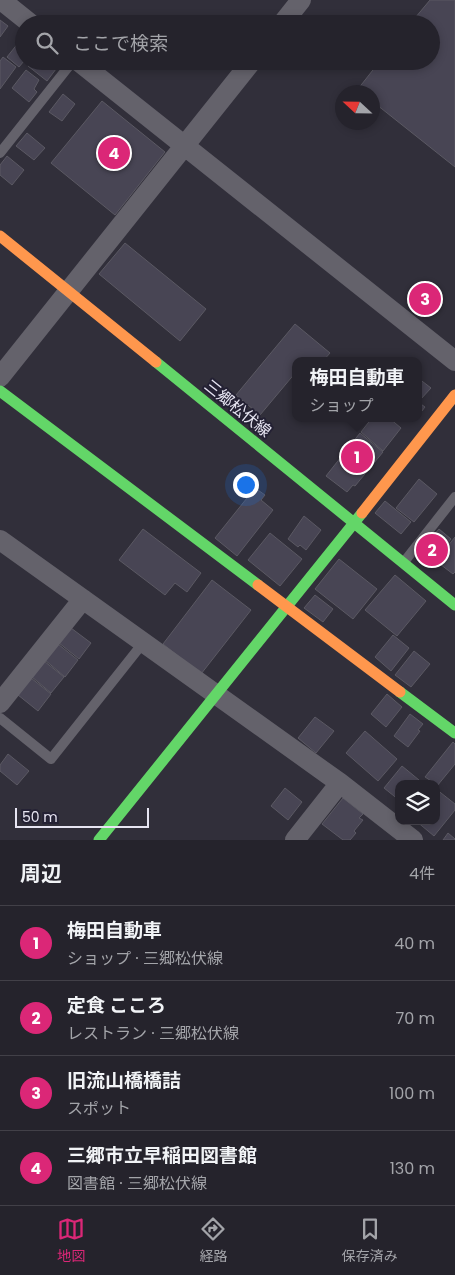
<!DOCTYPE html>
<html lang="ja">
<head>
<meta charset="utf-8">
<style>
  body { margin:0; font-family:Poppins,"Noto Sans JP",sans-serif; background:#2d2b34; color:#f1f3f6 }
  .controls { position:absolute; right:15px; bottom:15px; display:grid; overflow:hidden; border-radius:10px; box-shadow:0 2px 8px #0003 }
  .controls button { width:45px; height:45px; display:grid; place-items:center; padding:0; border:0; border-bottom:1px solid #424048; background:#25232c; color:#f1f3f6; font:25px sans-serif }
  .compass { position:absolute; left:335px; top:85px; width:45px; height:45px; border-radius:50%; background:#25232c; box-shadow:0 2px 8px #0003; rotate:292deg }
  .scale { position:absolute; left:15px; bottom:12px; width:134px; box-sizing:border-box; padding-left:5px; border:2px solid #e7e5f2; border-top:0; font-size:14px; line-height:18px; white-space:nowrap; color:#e7e5f2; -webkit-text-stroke:4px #242134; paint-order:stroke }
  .you { position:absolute; left:245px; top:484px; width:18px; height:18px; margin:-12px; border:4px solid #fff; border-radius:50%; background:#1a73e8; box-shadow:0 0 0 8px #1a73e833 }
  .badge { display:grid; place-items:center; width:32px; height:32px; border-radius:50%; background:#db2777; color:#fff; font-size:16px; font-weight:700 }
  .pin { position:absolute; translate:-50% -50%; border:2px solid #fff; box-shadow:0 1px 5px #0006 }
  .popup { position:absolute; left:292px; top:357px; width:130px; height:65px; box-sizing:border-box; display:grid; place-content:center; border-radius:10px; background:#25232c; filter:drop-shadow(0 1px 4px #0005); font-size:16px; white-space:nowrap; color:#a3a4a9 }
  .popup b { font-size:19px; color:#f1f3f6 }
  .popup::after { content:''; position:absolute; left:50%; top:100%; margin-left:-10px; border:10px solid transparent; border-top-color:#25232c }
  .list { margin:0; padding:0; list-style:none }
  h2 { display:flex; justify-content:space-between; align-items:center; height:65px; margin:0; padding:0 20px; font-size:21px }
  h2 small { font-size:16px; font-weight:400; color:#a3a4a9 }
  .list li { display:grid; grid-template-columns:32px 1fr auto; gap:15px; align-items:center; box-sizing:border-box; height:75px; padding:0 20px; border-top:1px solid #424048 }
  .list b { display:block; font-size:19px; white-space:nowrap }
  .list p { margin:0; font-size:16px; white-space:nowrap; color:#a3a4a9 }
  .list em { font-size:16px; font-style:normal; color:#a3a4a9 }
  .icon { flex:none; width:28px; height:28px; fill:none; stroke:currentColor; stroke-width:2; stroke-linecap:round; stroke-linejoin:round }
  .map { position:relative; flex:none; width:455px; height:840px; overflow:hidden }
  .search { position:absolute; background:#25232c; box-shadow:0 2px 8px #0003; left:15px; right:15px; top:15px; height:55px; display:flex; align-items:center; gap:12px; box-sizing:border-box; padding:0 18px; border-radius:28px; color:#a3a4a9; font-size:19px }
  .sheet { height:365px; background:#25232c }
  nav { display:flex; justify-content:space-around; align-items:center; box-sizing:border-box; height:70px; border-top:1px solid #424048; background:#25232c; font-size:14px; color:#a3a4a9 }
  nav a { display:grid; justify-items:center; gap:2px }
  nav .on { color:#db2777 }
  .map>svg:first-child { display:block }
</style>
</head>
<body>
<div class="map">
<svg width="455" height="840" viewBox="0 0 455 840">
  <rect width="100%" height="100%" fill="#312f3a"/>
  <path fill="#484554" stroke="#5b5963" d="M 430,0 L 455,0 L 455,167 L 372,101 L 372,92 L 362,92 L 358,89 L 380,61 L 431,61 L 431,24 L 410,24 Z
    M 0,20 L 8,26 L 0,37 Z
    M 23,37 L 24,61 L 19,67 L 7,57 Z
    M 3,57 L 16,67 L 0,89 L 0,61 Z
    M 32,61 L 62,61 L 47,81 L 28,66 Z
    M 26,70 L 39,80 L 34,89 L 37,92 L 29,102 L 12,88 Z
    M 63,94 L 75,104 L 62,121 L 49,112 Z
    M 102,101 L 165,152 L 115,215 L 51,163 Z
    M 27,133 L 45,148 L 34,160 L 16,146 Z
    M 7,156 L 24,170 L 12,185 L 0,175 L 0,165 Z
    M 125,243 L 206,309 L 180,341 L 99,274 Z
    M 295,324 L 330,353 L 323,361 L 311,361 L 307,358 L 305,361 L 296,361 L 296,372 L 260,415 L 236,395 Z
    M 418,378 L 431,388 L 420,400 L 418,399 Z
    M 418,402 L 425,407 L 418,416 Z
    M 372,418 L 389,418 L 401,428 L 383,451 L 361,432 Z
    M 360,433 L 383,452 L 355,486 L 353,485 L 347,492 L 326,476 Z
    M 419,479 L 437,494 L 414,522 L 396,508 Z
    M 255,488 L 265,495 L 261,500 L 273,510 L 237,556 L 215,538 Z
    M 385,501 L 411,522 L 401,534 L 375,513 Z
    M 304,516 L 321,530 L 306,550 L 300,545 L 298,547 L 288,539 Z
    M 143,529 L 201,573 L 187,592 L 175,583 L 165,595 L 119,560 Z
    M 439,529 L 451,539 L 434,560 L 421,550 Z
    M 270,533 L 302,559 L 280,586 L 248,560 Z
    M 455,537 L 455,572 L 453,574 L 436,561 Z
    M 339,559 L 377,589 L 353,619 L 315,589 Z
    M 395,575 L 426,601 L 397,636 L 365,610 Z
    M 212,580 L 251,610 L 201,674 L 163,644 Z
    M 315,595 L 333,609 L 323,622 L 304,608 Z
    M 71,628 L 91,643 L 79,659 L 59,643 Z
    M 393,635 L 409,648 L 391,671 L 375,657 Z
    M 58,644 L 78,660 L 65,677 L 45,660 Z
    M 414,651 L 430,664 L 411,687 L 395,675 Z
    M 44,661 L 64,677 L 51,693 L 32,677 Z
    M 31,678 L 51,694 L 38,711 L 18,695 Z
    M 387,694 L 402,707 L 386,727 L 371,714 Z
    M 410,714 L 423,724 L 418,730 L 420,731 L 408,747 L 394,736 Z
    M 315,717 L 334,731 L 316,753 L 298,738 Z
    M 365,731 L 397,759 L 378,781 L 346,753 Z
    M 453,742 L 455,744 L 455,764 L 437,786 L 436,784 L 425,777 Z
    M 8,754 L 29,771 L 17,785 L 0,771 L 0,765 Z
    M 402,766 L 419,780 L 418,782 L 421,784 L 399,784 L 399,800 L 384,788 Z
    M 285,788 L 302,802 L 288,820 L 271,806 Z
    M 436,789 L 455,804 L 455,810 L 434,836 L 416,821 L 436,821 Z
    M 343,798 L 363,814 L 359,818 L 363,820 L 354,831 L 356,833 L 350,840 L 343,840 L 322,824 Z
    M 448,833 L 455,839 L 455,840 L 443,840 Z"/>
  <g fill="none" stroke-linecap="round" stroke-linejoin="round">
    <path stroke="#64626b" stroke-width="10" d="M 0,153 L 73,61
      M 404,562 L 455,497
      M 0,718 L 51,759 L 143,643"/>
    <path stroke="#64626b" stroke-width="20" d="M 1,0 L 31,24
      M 282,24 L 301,0
      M 78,61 L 455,361
      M 0,377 L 252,61
      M 0,540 L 340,783 L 413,840
      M 0,703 L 83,599
      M 295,840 L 340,783"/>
    <path stroke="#63d668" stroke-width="11" d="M 156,362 L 455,605
      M 0,391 L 258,585
      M 400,692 L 455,733
      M 99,840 L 362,513"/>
    <path stroke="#ff974d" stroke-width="11" d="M 0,236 L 156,362
      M 362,513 L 455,395
      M 258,585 L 400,692"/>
  </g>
  <g text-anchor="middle" stroke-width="4" stroke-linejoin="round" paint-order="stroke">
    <g font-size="16" fill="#e7e5f2" stroke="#242134">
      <text transform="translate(238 408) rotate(39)" y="6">三郷松伏線</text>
    </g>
  </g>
</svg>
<div class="controls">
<button><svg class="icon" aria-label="layers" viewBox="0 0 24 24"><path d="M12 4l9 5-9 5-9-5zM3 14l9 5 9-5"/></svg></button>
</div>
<svg class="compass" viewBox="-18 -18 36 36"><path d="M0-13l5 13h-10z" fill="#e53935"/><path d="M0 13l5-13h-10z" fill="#a3a4a9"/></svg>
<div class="scale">50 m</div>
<div class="you"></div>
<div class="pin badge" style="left:357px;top:457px">1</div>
<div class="popup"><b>梅田自動車</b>ショップ</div>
<div class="pin badge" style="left:432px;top:550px">2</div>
<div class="pin badge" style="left:425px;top:299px">3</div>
<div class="pin badge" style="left:114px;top:153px">4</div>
<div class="search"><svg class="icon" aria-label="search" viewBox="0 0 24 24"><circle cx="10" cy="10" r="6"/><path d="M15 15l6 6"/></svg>ここで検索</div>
</div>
<section class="sheet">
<h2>周辺<small>4件</small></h2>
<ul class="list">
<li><span class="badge">1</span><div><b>梅田自動車</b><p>ショップ · 三郷松伏線</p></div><em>40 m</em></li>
<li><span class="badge">2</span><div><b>定食 こころ</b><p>レストラン · 三郷松伏線</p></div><em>70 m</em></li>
<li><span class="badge">3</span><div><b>旧流山橋橋詰</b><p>スポット</p></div><em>100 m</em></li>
<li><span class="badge">4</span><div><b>三郷市立早稲田図書館</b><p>図書館 · 三郷松伏線</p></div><em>130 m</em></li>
</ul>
</section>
<nav>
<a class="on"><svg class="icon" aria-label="map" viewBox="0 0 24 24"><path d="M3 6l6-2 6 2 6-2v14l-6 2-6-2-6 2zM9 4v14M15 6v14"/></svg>地図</a>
<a><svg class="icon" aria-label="directions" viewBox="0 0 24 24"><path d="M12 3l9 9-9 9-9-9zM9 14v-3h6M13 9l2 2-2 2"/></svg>経路</a>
<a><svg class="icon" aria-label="saved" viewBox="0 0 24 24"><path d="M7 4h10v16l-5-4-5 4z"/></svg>保存済み</a>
</nav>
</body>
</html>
